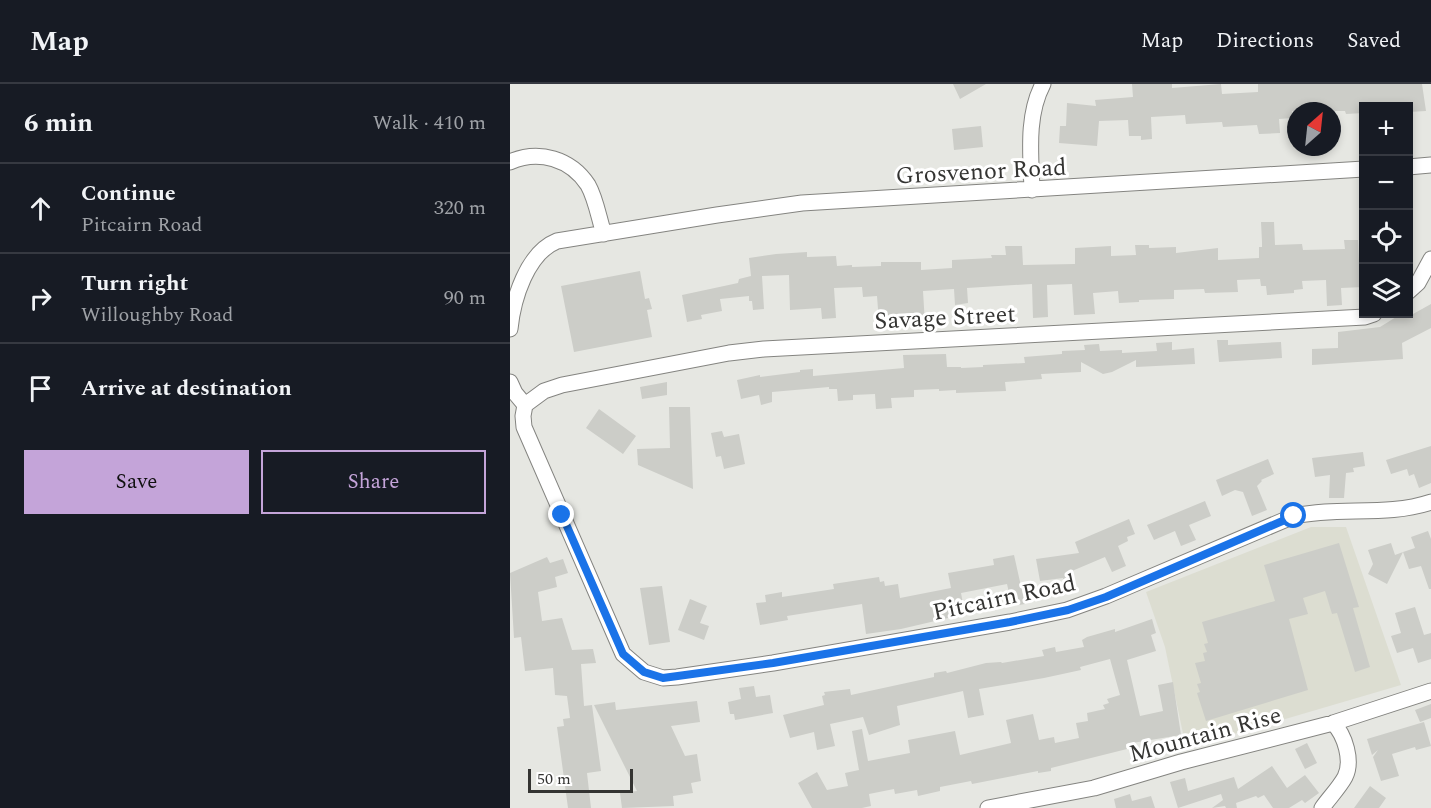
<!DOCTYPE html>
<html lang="en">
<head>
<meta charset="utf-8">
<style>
  body { margin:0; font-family:Spectral,serif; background:#242831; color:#f1f3f6 }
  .controls { position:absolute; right:18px; top:18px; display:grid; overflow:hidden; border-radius:0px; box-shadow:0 3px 9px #0003 }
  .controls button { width:54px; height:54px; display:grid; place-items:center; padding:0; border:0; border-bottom:2px solid #363941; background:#171b24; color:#f1f3f6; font:30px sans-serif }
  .compass { position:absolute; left:777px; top:18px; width:54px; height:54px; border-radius:50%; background:#171b24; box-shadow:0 3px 9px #0003; rotate:27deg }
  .scale { position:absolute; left:18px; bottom:15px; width:105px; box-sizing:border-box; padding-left:6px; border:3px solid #343432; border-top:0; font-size:16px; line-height:21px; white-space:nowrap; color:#343432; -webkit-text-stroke:4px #fff; paint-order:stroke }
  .stop { position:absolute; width:18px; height:18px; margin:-14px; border:4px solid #1a73e8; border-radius:50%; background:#fff }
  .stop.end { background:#1a73e8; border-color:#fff; box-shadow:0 2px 6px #0008 }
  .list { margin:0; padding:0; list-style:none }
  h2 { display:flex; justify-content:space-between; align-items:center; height:78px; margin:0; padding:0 24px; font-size:26px }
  h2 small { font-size:20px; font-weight:400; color:#9ea1a6 }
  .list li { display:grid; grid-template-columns:39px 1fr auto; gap:18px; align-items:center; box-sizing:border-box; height:90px; padding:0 24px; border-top:2px solid #363941 }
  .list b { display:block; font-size:22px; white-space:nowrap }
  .list p { margin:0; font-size:20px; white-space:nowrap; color:#9ea1a6 }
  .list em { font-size:20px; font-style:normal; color:#9ea1a6 }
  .actions { display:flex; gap:12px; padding:18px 24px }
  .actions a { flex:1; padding:14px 0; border:2px solid #c4a4d9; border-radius:0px; text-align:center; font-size:21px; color:#c4a4d9 }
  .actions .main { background:#c4a4d9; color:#111 }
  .icon { flex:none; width:33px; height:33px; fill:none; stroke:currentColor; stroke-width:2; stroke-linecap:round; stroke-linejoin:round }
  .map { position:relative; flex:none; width:921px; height:724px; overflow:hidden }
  header { display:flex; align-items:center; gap:36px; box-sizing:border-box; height:84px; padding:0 30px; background:#171b24; border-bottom:2px solid #363941 }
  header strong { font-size:28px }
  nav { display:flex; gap:33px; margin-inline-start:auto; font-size:21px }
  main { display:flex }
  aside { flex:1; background:#171b24 }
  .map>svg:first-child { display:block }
</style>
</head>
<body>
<header>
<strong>Map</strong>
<nav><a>Map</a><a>Directions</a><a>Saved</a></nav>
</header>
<main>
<aside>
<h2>6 min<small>Walk · 410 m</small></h2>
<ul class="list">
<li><svg class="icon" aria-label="ahead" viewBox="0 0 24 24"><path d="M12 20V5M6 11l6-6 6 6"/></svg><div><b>Continue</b><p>Pitcairn Road</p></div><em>320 m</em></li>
<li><svg class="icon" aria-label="right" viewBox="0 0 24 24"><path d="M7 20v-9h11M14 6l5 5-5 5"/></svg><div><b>Turn right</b><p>Willoughby Road</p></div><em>90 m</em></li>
<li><svg class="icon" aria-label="arrive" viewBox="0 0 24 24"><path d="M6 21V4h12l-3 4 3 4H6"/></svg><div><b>Arrive at destination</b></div></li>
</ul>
<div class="actions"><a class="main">Save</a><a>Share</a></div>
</aside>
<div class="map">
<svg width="921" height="724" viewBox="0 0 921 724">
  <rect width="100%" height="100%" fill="#e6e7e2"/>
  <path fill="#dcddd1" d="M 801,443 L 836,443 L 891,601 L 676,664 L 655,563 L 636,508 Z"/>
  <path fill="#cccdc8" d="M 443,0 L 476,0 L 450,15 Z
    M 622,0 L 662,0 L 662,4 L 711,0 L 712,10 L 748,8 L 748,0 L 912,0 L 916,27 L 898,28 L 898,22 L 854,22 L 854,29 L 836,30 L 835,27 L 782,27 L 782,34 L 769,35 L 770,49 L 749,50 L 747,41 L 713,43 L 712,38 L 676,40 L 675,31 L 641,33 L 642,55 L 631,56 L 631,52 L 619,52 L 618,36 L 589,37 L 587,62 L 549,59 L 550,42 L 556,42 L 557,19 L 586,22 L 585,16 L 623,13 Z
    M 471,42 L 473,63 L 444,66 L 442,45 Z
    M 751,138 L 764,138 L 765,161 L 792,160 L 793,166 L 835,165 L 834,156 L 848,156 L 849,177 L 854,176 L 854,203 L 831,204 L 832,221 L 817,222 L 816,196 L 792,197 L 793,205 L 784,206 L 784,209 L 757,211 L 756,202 L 751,202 L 750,195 L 727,196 L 728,208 L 695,209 L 694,205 L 664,206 L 664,215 L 629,216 L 629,218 L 609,219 L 608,207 L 583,209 L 585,230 L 564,231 L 562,200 L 537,201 L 538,233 L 523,234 L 522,200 L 457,204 L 458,219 L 445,221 L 444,205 L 413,207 L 415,240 L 394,242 L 393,237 L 369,238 L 367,212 L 353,213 L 352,203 L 324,204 L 326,234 L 312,235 L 311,224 L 280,226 L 279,191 L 252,192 L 254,225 L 243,226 L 242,217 L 239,217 L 239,212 L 210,215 L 212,227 L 191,231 L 192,235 L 177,238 L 172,211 L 228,199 L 229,195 L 241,192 L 239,174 L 266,170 L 297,168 L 297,173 L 326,172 L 327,182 L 342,181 L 342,183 L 371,182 L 371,178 L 411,178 L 411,186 L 442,184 L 442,176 L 482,174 L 481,171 L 496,171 L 495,162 L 512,162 L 513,181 L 565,180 L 565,164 L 601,162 L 601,172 L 626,171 L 625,161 L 639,161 L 639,164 L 666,163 L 666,169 L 708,164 L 708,176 L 749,174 L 749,163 L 752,163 L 752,158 Z
    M 130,187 L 135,215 L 139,214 L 142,225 L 137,226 L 142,253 L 64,268 L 51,202 Z
    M 921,220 L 921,244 L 892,259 L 893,275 L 802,281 L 802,265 L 828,264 L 828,248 L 870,243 L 891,230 L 903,230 Z
    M 707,256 L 718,256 L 718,261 L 771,258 L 772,274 L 709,278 Z
    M 662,258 L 662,266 L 684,264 L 685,280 L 626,283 L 626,276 L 602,288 L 593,290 L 571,278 L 571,288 L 531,290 L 532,295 L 495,298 L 496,307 L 446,309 L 446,306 L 429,307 L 429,305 L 404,306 L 404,313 L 381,314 L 382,324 L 366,325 L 365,310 L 343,311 L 343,316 L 328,317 L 327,305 L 319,305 L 319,303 L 262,308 L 262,318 L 251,321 L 249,311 L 231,315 L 227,296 L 250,291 L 250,293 L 290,288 L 290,286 L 303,285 L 303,292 L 394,284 L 393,271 L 436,270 L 437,283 L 451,283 L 451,284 L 473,283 L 473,281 L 515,279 L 514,273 L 552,270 L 552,267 L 575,266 L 574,261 L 589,260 L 590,267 L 612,266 L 612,269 L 647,267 L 646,259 Z
    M 157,298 L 157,311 L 132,315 L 130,303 Z
    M 159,323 L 180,323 L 183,405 L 128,381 L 127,365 L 160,364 Z
    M 89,325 L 126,352 L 113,370 L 76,344 Z
    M 212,347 L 214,353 L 229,350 L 235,380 L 214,385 L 211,372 L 206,373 L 201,349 Z
    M 921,362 L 921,399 L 909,404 L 904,390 L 899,392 L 897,385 L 881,390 L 876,376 Z
    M 853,368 L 855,382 L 843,384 L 844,388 L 836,389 L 834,414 L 819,414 L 820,391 L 805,393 L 802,374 Z
    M 758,375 L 764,390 L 751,396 L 752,397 L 747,402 L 757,426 L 742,432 L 733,408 L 725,406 L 712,412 L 706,396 Z
    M 695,417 L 701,432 L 679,441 L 686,456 L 671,462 L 665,447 L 644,456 L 637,441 Z
    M 619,435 L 625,450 L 617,453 L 618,457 L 608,462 L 616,482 L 602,488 L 595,473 L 562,487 L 567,505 L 557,508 L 553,494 L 530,497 L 526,475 L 569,469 L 565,458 Z
    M 918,447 L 921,455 L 921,505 L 919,505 L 911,482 L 899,485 L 893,468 L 905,464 L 901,453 Z
    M 829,459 L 849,523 L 843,524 L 860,583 L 845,588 L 827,529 L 822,530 L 815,507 L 793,514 L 798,530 L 779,535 L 798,606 L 696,637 L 687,609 L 690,608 L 687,600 L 691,599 L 685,579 L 695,577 L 693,569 L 697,568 L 694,560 L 698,559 L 692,538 L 765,517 L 754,481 Z
    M 881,459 L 885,471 L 893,468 L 877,500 L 858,490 L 863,480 L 858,466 Z
    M 504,471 L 515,520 L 502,522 L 497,500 L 451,509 L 455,530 L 391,545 L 356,550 L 352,520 L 277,532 L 278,536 L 250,541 L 246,519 L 256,518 L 255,511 L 272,508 L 272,513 L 324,505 L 323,500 L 369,493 L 370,498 L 374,497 L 375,502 L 388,500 L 390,514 L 441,504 L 438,489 L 484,481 L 483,475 Z
    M 37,473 L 40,479 L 53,475 L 58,489 L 45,493 L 47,503 L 28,508 L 32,537 L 52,534 L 62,566 L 83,565 L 86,579 L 71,580 L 74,622 L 82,621 L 91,687 L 77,689 L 81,724 L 58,724 L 47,643 L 54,642 L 53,635 L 60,634 L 57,612 L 45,611 L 43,584 L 15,587 L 11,553 L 4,554 L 0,489 Z
    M 152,502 L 160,558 L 139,561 L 130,504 Z
    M 180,515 L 197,522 L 190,539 L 199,542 L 194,556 L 168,546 Z
    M 905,523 L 914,551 L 921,549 L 921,575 L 908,579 L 903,564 L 887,569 L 881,552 L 891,549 L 885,529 Z
    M 642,535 L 646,549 L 641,551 L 646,567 L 617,576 L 630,632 L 653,627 L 648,601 L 663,598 L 671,651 L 616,660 L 617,665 L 541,684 L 541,687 L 528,689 L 528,687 L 462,700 L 461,697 L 430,703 L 430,707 L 408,712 L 407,706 L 385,710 L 384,705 L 359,710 L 361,722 L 352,724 L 302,724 L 288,699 L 307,688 L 317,706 L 338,702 L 335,689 L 349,686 L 342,647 L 352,645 L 358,677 L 400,669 L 398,656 L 445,647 L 450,671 L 501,659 L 496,636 L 523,630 L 529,656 L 544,653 L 545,659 L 569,654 L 566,639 L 578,637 L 577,629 L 595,625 L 593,621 L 599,619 L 597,615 L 610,611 L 600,575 L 570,583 L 571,586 L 534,594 L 469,605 L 474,631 L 458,634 L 453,607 L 387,622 L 390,641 L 359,651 L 353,633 L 320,640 L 325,662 L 307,666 L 304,648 L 280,654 L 273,631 L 314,621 L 312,612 L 315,611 L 314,608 L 340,605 L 341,611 L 424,593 L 424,589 L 436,587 L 437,589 L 476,579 L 491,578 L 492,579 L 534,572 L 532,566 L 545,563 L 546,568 L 574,563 L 572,556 L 577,553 L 605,545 L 605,548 Z
    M 244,602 L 246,613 L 260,611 L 263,629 L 225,636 L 224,630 L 220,630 L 218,618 L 231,615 L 229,604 Z
    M 187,617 L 190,638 L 161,642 L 175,672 L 187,670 L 191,697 L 181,699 L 183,709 L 163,712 L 164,722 L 112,724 L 110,709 L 127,707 L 84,621 L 105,618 L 106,626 Z
    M 921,620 L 921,634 L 910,638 L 905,626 Z
    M 914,638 L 921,662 L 906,666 L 905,663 L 882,670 L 889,692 L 871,697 L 863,673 L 868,666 L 862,671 L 857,655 Z
    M 797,659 L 807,679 L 795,685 L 785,665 Z
    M 762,682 L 777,704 L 795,691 L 809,709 L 795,719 L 792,716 L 779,724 L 763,724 L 754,711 L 748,714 L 746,712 L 726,719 L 727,724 L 716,724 L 715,722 L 702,724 L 713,716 L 711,710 L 668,724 L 660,698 L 675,694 L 678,707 L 724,693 L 728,705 Z
    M 860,702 L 876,714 L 869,724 L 844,724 Z
    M 620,710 L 622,717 L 641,712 L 645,724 L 606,724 L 604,715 Z"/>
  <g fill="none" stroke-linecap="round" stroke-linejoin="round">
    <g stroke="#848480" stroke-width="17">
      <path id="minor" d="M 0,78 C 29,65 61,75 78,101 C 86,115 89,135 94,150
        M 898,83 L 921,81
        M 522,106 C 521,72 516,32 533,0
        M 898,208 L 908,199 L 921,175
        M 0,245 C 3,215 17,169 47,157 L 207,131 L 292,119 L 854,85
        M 0,298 L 5,309 L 15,321
        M 15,321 L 13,332 L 14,343 L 113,570 L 134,588 L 153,594 L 167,593 L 263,579 L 500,538 L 557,526 L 596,512 L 784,432 C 830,422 876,433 921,418
        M 15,321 L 34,307 L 52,301 L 219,269 L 254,265 L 855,233 L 864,230
        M 478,724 L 584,704 L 671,678 L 823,639 L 921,607
        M 812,724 C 819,714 829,704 835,693 C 843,677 835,651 823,639"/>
    </g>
    <use href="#minor" stroke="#fff" stroke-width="15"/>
  </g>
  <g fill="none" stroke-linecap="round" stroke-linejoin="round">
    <path stroke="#1a73e8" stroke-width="8" d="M 52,431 L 113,570 L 134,588 L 153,594 L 263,579 L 500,538 L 558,526 L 596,513 L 784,432"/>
  </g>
  <g text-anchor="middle" stroke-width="6" stroke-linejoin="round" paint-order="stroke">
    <g font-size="24" fill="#343432" stroke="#fff">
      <text transform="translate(471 87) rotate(-3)" y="8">Grosvenor Road</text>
      <text transform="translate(435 233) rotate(-3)" y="8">Savage Street</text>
      <text transform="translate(494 513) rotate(-12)" y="8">Pitcairn Road</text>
      <text transform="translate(695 650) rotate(-15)" y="8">Mountain Rise</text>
    </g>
  </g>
</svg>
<div class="controls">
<button>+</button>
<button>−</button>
<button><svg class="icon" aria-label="locate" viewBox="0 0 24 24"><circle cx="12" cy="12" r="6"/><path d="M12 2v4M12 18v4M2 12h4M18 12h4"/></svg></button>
<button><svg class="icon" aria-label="layers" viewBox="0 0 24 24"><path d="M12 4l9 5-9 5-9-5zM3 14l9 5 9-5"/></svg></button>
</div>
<svg class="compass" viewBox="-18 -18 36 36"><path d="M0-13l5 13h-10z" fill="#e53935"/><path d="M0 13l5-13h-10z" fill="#9ea1a6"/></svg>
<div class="scale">50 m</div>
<div class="stop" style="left:784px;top:432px"></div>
<div class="stop end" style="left:52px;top:431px"></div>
</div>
</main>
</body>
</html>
